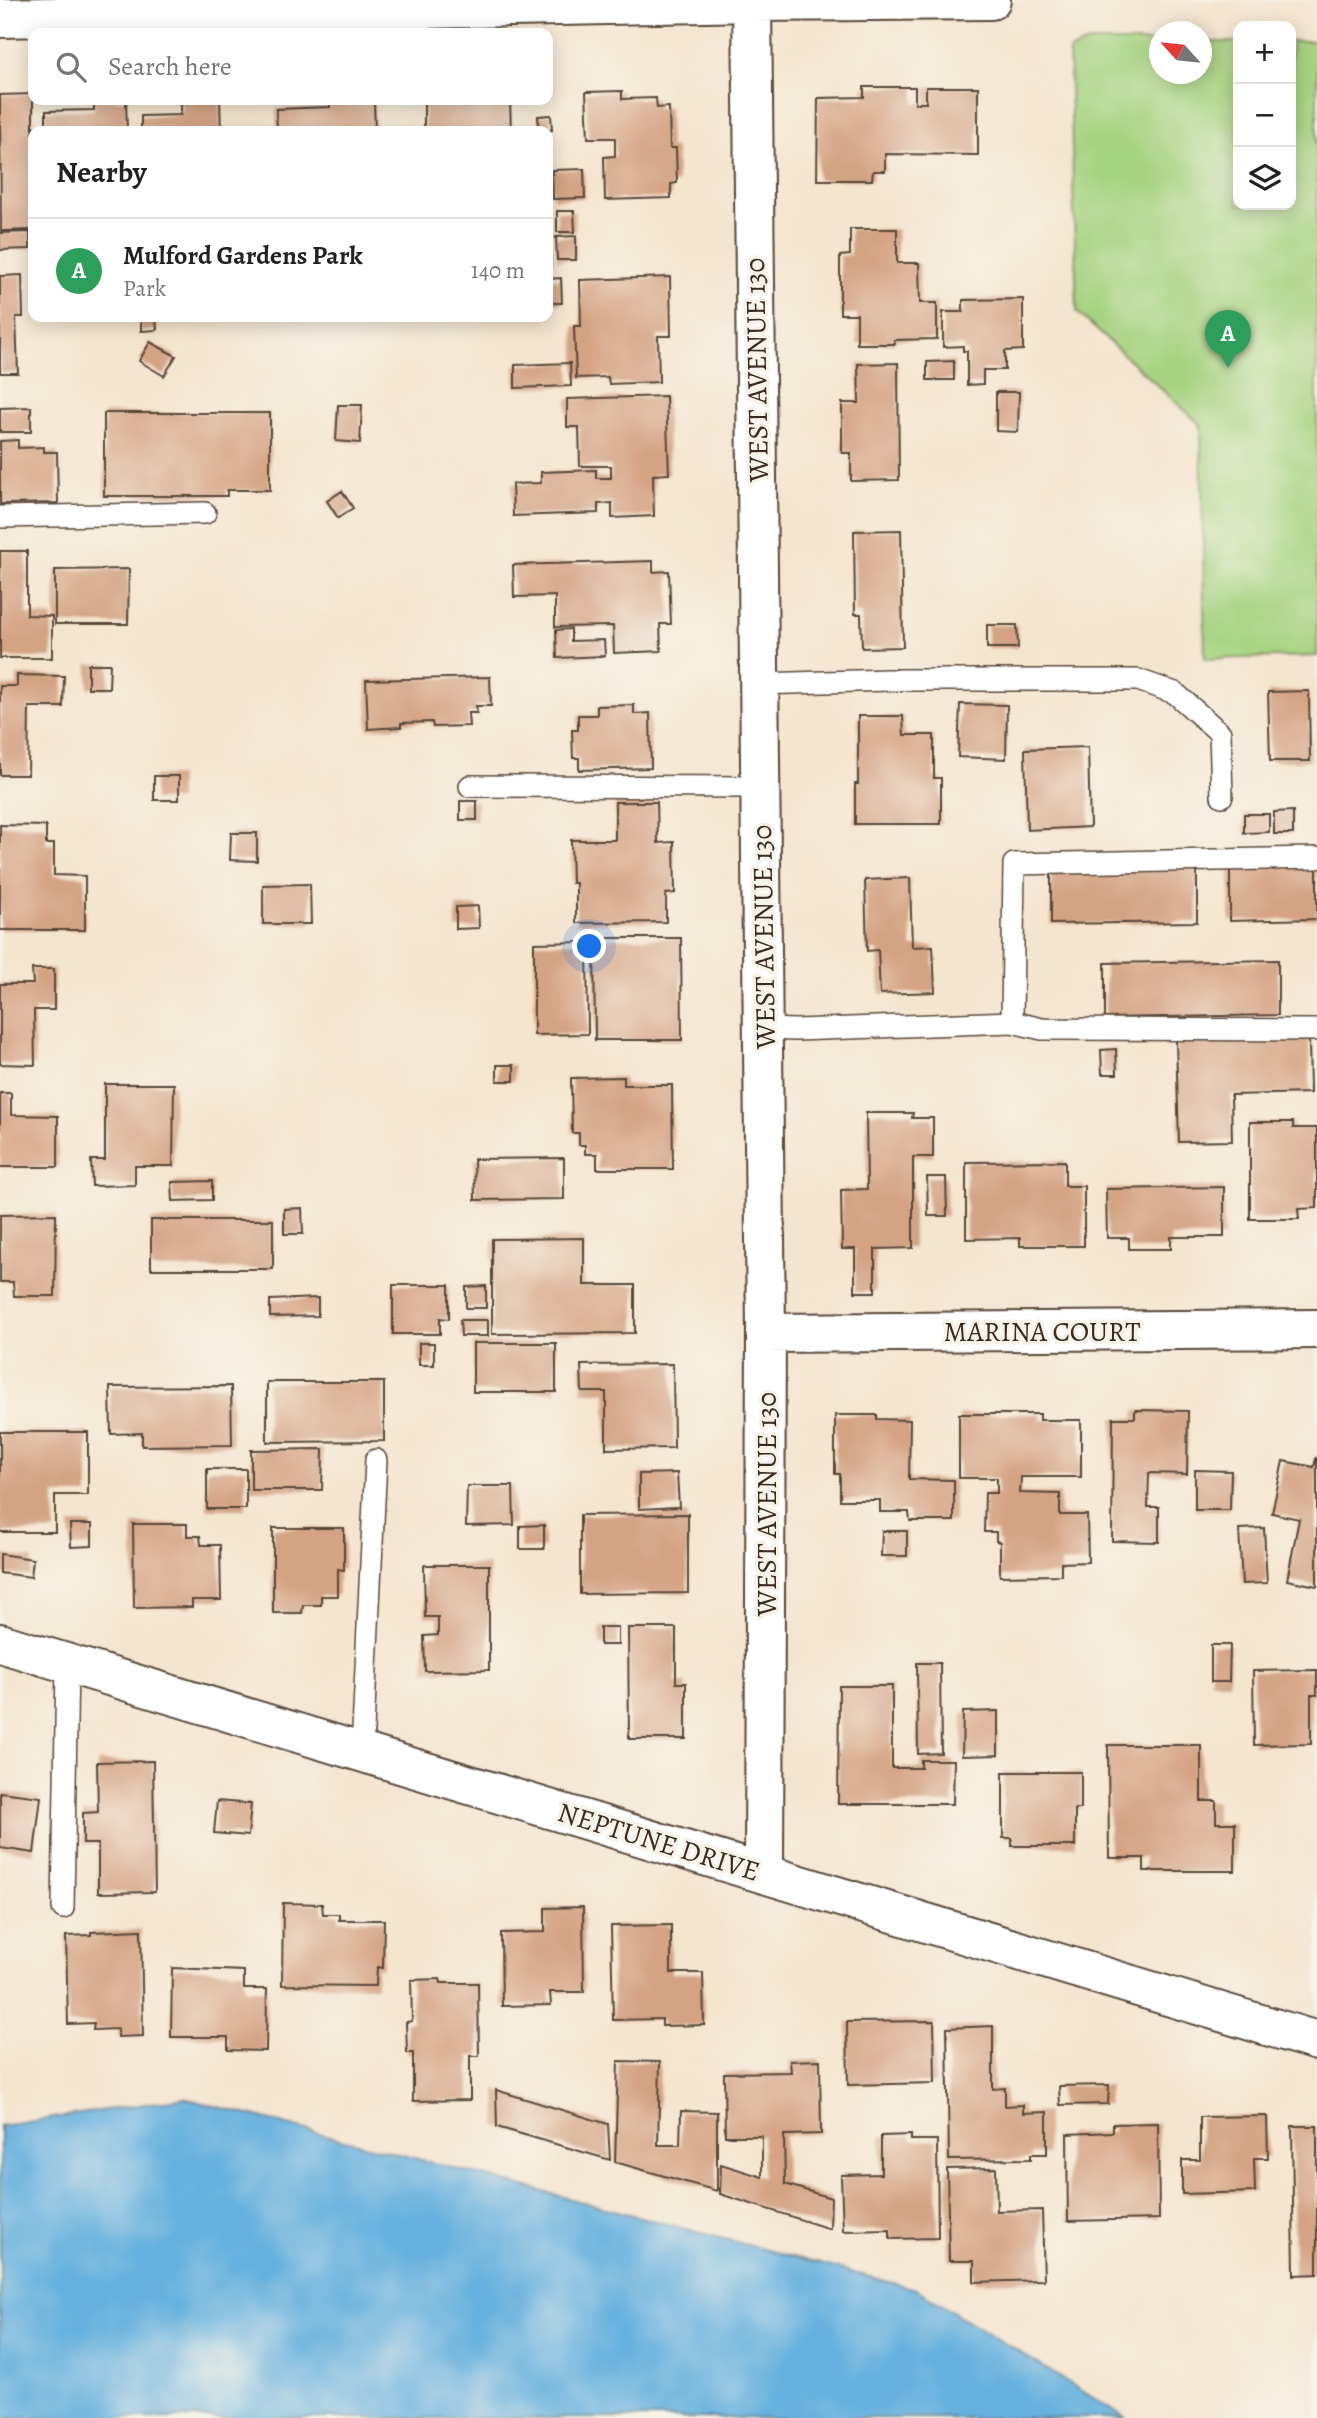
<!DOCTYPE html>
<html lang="en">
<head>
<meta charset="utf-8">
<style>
  body { margin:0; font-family:Alegreya,serif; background:#f2f2f2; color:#222 }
  .controls { position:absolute; right:21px; top:21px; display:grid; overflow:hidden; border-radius:14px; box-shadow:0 4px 18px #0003 }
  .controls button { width:63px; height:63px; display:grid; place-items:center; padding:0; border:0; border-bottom:2px solid #e0e0e0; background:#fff; color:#222; font:35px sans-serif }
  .compass { position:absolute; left:1149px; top:21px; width:63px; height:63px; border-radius:50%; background:#fff; box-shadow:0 4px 18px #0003; rotate:297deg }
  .you { position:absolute; left:590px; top:947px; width:24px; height:24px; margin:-18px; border:5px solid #fff; border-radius:50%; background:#1a73e8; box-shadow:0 0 0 10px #1a73e833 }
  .badge { display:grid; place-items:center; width:46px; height:46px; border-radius:50%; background:#c8321e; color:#fff; font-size:23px; font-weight:700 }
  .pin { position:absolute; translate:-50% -58px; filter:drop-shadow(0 2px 4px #0008) }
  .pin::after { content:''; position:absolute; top:37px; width:24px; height:21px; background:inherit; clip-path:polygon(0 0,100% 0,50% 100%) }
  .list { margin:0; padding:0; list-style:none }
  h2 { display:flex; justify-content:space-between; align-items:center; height:91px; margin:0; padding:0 28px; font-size:30px }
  h2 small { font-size:23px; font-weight:400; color:#767676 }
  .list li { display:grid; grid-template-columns:46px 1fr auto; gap:21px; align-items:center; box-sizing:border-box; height:105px; padding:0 28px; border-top:2px solid #e0e0e0 }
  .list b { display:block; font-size:26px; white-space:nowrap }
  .list p { margin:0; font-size:23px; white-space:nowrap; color:#767676 }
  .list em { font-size:23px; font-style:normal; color:#767676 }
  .icon { flex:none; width:38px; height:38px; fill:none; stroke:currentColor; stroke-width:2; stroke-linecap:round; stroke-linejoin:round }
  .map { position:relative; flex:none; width:1317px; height:2418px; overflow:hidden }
  .search { position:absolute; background:#fff; box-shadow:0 4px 18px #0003; left:28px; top:28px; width:525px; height:77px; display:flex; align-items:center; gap:18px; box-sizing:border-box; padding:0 24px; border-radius:14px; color:#767676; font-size:26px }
  .panel { position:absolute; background:#fff; box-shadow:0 4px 18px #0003; left:28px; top:126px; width:525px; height:196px; border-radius:14px }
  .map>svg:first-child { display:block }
</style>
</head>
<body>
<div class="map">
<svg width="1317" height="2418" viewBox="0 0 1317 2418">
  <rect width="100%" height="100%" fill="#f7f3e8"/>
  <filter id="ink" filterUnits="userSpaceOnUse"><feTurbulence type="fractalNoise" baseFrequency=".0143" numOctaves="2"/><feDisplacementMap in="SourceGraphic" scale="14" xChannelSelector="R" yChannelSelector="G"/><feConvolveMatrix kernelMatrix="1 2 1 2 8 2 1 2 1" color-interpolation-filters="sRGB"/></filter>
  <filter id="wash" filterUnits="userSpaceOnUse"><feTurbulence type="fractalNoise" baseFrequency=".00686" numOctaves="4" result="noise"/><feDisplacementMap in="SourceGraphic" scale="28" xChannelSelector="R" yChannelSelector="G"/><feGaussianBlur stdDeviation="1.57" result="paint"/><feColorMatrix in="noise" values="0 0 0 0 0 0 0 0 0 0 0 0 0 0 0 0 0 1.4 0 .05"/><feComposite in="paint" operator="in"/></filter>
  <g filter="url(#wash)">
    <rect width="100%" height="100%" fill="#f4e5cf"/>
    <path fill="#a6d380" stroke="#707e4f" stroke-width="2" d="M 1291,41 L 1317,41 L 1317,656 L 1205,659 L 1201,425 L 1077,312 L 1069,51 L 1089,42 L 1159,42 L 1160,74 L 1202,74 L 1202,42 L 1238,42 L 1238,205 L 1291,205 Z"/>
    <path fill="#65b0de" stroke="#506d7e" stroke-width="2" d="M 184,2098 L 916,2289 L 1126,2418 L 0,2418 L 0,2126 Z"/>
    <g id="blocks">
      <path fill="#d4a383" d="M 864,87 L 915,87 L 915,103 L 926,103 L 926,87 L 978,87 L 978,155 L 885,154 L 885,171 L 873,171 L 872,180 L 817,180 L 818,98 L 864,97 Z
        M 622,91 L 622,99 L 656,98 L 657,108 L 669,107 L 670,148 L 676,148 L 677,183 L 671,184 L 671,198 L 605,200 L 604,157 L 615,156 L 615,138 L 588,138 L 586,92 Z
        M 33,94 L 33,230 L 1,231 L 0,95 Z
        M 94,100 L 126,100 L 127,131 L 46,131 L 46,111 L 94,110 Z
        M 181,100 L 220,100 L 221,131 L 141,131 L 141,116 L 181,115 Z
        M 455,100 L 510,100 L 511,131 L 424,131 L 424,102 Z
        M 374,102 L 375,131 L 277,131 L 276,109 L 330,107 L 330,103 Z
        M 551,115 L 552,130 L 539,131 L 538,116 Z
        M 584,169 L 585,198 L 553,199 L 552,170 Z
        M 557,211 L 574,211 L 575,232 L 557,232 Z
        M 548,226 L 550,226 L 551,266 L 548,266 Z
        M 850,229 L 897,229 L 897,263 L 919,263 L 920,303 L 937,303 L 937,339 L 894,340 L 895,344 L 857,344 L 857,314 L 840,314 L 840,256 L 850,255 Z
        M 30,232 L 30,249 L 0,250 L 0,233 Z
        M 576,236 L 576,260 L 557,260 L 556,237 Z
        M 22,275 L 23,317 L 16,317 L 18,373 L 0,373 L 0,276 Z
        M 670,277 L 671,336 L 658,336 L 659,382 L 609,384 L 608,377 L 576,378 L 574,326 L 581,326 L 580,280 Z
        M 561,278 L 562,303 L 548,303 L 548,279 Z
        M 1023,299 L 1023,350 L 1005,351 L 1005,370 L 983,370 L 983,384 L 967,385 L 967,351 L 963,351 L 963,346 L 943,347 L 943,312 L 963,312 L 963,300 Z
        M 141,317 L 156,317 L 157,330 L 141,331 Z
        M 150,342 L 176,356 L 164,376 L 139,361 Z
        M 954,361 L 954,380 L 927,380 L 927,362 Z
        M 570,363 L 571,386 L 515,388 L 515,365 Z
        M 898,363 L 899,480 L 851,481 L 851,453 L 842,453 L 842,403 L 859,403 L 858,364 Z
        M 996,392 L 1019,392 L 1018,432 L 996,431 Z
        M 666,396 L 669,474 L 653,475 L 654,516 L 612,518 L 612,503 L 598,504 L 598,513 L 513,516 L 512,484 L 541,483 L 541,472 L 596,470 L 596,478 L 611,478 L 611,466 L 580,466 L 579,427 L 567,427 L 567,399 Z
        M 338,405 L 362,405 L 360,443 L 336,441 Z
        M 31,407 L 31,432 L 0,432 L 0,408 Z
        M 104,413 L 270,413 L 270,490 L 227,490 L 227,496 L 104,496 Z
        M 18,440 L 18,448 L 44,447 L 44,452 L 57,452 L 58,503 L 0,504 L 0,441 Z
        M 342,491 L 353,508 L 338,518 L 327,501 Z
        M 901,530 L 903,647 L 862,648 L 861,614 L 855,614 L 854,531 Z
        M 0,551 L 27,551 L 27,615 L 52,616 L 52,658 L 0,658 Z
        M 653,561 L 653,572 L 669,571 L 671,624 L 660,624 L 661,651 L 614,653 L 613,626 L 555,627 L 555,596 L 514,597 L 513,565 Z
        M 129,569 L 128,624 L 55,624 L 55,570 Z
        M 987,625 L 1017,625 L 1018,648 L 987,648 Z
        M 571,629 L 571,641 L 604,640 L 605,656 L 557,658 L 556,630 Z
        M 88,664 L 110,664 L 109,688 L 88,688 Z
        M 17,675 L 64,676 L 63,707 L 29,707 L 28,775 L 0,775 L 0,686 L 17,686 Z
        M 490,677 L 491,706 L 476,706 L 477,713 L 468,713 L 469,726 L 433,727 L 432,722 L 401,723 L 401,727 L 368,729 L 366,680 Z
        M 1309,691 L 1310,761 L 1270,761 L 1268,692 Z
        M 960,704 L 1007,705 L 1006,759 L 958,757 Z
        M 634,705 L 634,714 L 650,713 L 651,768 L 579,770 L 579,758 L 573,758 L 572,730 L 578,730 L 578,715 L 597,715 L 597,706 Z
        M 858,716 L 903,716 L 904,735 L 934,735 L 934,778 L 941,778 L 941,824 L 855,824 L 855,784 L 858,784 Z
        M 1088,747 L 1090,827 L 1027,830 L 1025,749 Z
        M 154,776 L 179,776 L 179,800 L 154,800 Z
        M 460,801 L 477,801 L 477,820 L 460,820 Z
        M 615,802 L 657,802 L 658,843 L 674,842 L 675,893 L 666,894 L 666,922 L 576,923 L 576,883 L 572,883 L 571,840 L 615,840 Z
        M 1293,811 L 1293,834 L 1274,834 L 1274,812 Z
        M 1244,814 L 1269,814 L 1269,832 L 1244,833 Z
        M 0,825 L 46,826 L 46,844 L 54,844 L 54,875 L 85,876 L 85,930 L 0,930 Z
        M 231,833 L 257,833 L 257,861 L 230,860 Z
        M 1317,865 L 1317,919 L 1230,921 L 1230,866 Z
        M 1197,868 L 1197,922 L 1051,924 L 1051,870 Z
        M 910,878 L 912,947 L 933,946 L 935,992 L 880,994 L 878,950 L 867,951 L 865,880 Z
        M 310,884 L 311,924 L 263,924 L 263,885 Z
        M 478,906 L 479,928 L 456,929 L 456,907 Z
        M 594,938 L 681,938 L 682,1040 L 595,1040 Z
        M 587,942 L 588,1034 L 534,1035 L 534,943 Z
        M 1278,960 L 1278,1015 L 1105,1018 L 1105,963 Z
        M 32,969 L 54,969 L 54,1010 L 34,1010 L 35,1065 L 0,1064 L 0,984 L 33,984 Z
        M 1309,1038 L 1310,1093 L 1231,1095 L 1232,1141 L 1179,1142 L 1176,1040 Z
        M 1116,1049 L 1117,1074 L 1102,1074 L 1101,1050 Z
        M 497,1065 L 514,1065 L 514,1081 L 497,1081 Z
        M 624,1077 L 624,1085 L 672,1085 L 673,1169 L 597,1169 L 597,1154 L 585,1154 L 585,1145 L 579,1145 L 579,1133 L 572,1133 L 571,1078 Z
        M 105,1084 L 174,1084 L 173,1166 L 135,1166 L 135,1185 L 92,1186 L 91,1160 L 105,1160 Z
        M 0,1093 L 11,1093 L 11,1115 L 58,1116 L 58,1167 L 0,1167 Z
        M 866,1113 L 913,1113 L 912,1118 L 933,1118 L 933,1157 L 913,1157 L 913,1248 L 875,1249 L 875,1292 L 855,1292 L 855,1249 L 842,1249 L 841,1190 L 867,1189 Z
        M 1250,1122 L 1293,1122 L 1293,1128 L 1317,1128 L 1317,1208 L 1298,1209 L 1299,1219 L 1250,1219 Z
        M 564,1158 L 564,1199 L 475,1200 L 474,1159 Z
        M 1065,1161 L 1065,1186 L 1084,1186 L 1084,1246 L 1020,1246 L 1020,1238 L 966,1239 L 966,1162 Z
        M 927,1177 L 946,1177 L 947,1216 L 928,1216 Z
        M 212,1181 L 212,1200 L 173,1201 L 172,1182 Z
        M 1224,1187 L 1224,1237 L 1171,1237 L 1171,1249 L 1129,1249 L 1129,1238 L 1107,1238 L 1106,1189 Z
        M 302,1208 L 303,1234 L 284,1234 L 284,1209 Z
        M 56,1214 L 55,1296 L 14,1296 L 13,1282 L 0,1282 L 0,1215 Z
        M 151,1220 L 273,1220 L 273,1269 L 151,1269 Z
        M 584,1238 L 584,1285 L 635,1285 L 635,1333 L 492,1334 L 492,1239 Z
        M 393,1285 L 449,1285 L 449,1319 L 440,1318 L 440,1334 L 393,1334 Z
        M 486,1286 L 486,1308 L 466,1308 L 466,1287 Z
        M 318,1298 L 318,1316 L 270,1317 L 270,1300 Z
        M 460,1320 L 488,1320 L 488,1336 L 461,1336 Z
        M 419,1343 L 434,1343 L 434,1365 L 419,1365 Z
        M 473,1343 L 556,1343 L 556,1392 L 473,1392 Z
        M 673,1364 L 674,1448 L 606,1449 L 606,1392 L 582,1392 L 581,1365 Z
        M 267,1382 L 384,1382 L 384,1441 L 267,1442 Z
        M 231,1386 L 232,1445 L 142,1446 L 142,1433 L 111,1434 L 110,1387 Z
        M 1135,1410 L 1188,1411 L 1187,1474 L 1149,1473 L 1148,1507 L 1159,1507 L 1159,1542 L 1112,1541 L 1113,1418 L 1135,1418 Z
        M 959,1414 L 1040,1414 L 1040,1420 L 1081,1420 L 1081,1477 L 1021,1477 L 1020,1493 L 1060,1494 L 1060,1515 L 1087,1515 L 1088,1562 L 1061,1563 L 1061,1575 L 1000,1576 L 1000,1542 L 996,1541 L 996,1532 L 984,1532 L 985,1493 L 997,1493 L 997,1478 L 959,1478 Z
        M 835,1415 L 877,1415 L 877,1419 L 910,1420 L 909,1479 L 954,1480 L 954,1521 L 910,1521 L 909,1512 L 880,1512 L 880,1500 L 840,1500 L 840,1474 L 835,1474 Z
        M 0,1432 L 88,1432 L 88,1495 L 55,1495 L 55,1532 L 0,1532 Z
        M 323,1449 L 322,1490 L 251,1490 L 251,1450 Z
        M 1316,1458 L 1317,1459 L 1317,1586 L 1287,1580 L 1299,1519 L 1272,1513 L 1283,1461 L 1314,1467 Z
        M 207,1469 L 246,1469 L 246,1509 L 207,1509 Z
        M 1195,1470 L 1231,1471 L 1230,1510 L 1195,1510 Z
        M 677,1473 L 679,1507 L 639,1509 L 639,1474 Z
        M 467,1486 L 513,1486 L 514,1525 L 466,1526 Z
        M 688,1514 L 688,1593 L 580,1594 L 580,1515 Z
        M 70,1524 L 92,1524 L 92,1546 L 71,1547 Z
        M 133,1524 L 187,1524 L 187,1536 L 200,1536 L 201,1545 L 220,1545 L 221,1600 L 192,1600 L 192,1607 L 134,1608 Z
        M 544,1525 L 544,1549 L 520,1549 L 520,1526 Z
        M 273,1528 L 344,1528 L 344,1570 L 338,1569 L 338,1596 L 321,1596 L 321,1605 L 303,1605 L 302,1613 L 273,1613 Z
        M 1264,1528 L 1267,1583 L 1242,1584 L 1239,1529 Z
        M 882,1531 L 907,1531 L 907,1556 L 881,1556 Z
        M 0,1554 L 33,1559 L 31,1577 L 0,1573 Z
        M 424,1565 L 489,1565 L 489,1670 L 425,1671 L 424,1636 L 438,1635 L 438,1617 L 425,1617 Z
        M 600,1627 L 618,1627 L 618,1645 L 600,1645 Z
        M 628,1628 L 676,1628 L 676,1683 L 686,1683 L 686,1739 L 629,1739 Z
        M 1211,1645 L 1230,1645 L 1229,1682 L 1211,1682 Z
        M 917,1663 L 940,1663 L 941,1753 L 918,1754 Z
        M 1317,1670 L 1317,1695 L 1311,1695 L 1311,1744 L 1254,1745 L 1253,1671 Z
        M 839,1686 L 892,1686 L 892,1768 L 921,1768 L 921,1760 L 954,1760 L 953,1804 L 838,1804 Z
        M 998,1711 L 998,1755 L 962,1756 L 963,1712 Z
        M 1108,1745 L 1201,1745 L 1201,1801 L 1216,1801 L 1216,1823 L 1235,1823 L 1235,1871 L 1144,1871 L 1144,1858 L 1109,1858 Z
        M 153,1761 L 155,1892 L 98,1893 L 98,1844 L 83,1844 L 83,1813 L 98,1812 L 97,1762 Z
        M 1003,1772 L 1081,1772 L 1081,1809 L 1075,1809 L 1075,1846 L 1012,1846 L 1012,1838 L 1003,1838 Z
        M 0,1792 L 41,1797 L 34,1853 L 0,1848 Z
        M 217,1801 L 251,1804 L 248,1836 L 214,1833 Z
        M 283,1903 L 322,1904 L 323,1914 L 339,1914 L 339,1920 L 384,1920 L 383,1968 L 377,1967 L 376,1986 L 282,1985 Z
        M 583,1907 L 584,1992 L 550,1992 L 551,2005 L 502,2006 L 501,1933 L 545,1932 L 545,1908 Z
        M 671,1925 L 671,1973 L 703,1973 L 704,2025 L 662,2026 L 662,2019 L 613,2020 L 611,1926 Z
        M 141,1930 L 143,2036 L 118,2037 L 118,2029 L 93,2030 L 94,2023 L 68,2024 L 66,1936 L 91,1935 L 91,1932 Z
        M 172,1968 L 244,1971 L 244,1989 L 267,1989 L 266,2051 L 228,2050 L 228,2037 L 171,2037 Z
        M 440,1979 L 441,1983 L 478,1983 L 479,2056 L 470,2056 L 470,2100 L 413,2101 L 413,2053 L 407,2053 L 406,2022 L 412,2021 L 411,1980 Z
        M 934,2021 L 935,2083 L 848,2085 L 847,2022 Z
        M 993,2026 L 993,2089 L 1005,2088 L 1005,2106 L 1023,2105 L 1023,2113 L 1047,2112 L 1047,2154 L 1031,2154 L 1031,2159 L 949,2160 L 947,2028 Z
        M 820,2060 L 821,2134 L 784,2135 L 785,2184 L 831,2198 L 830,2229 L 720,2194 L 721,2164 L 762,2177 L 762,2136 L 725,2136 L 724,2073 L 791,2072 L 790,2061 Z
        M 618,2061 L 660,2062 L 658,2145 L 680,2145 L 681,2111 L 717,2112 L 717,2191 L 615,2162 Z
        M 1109,2085 L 1108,2104 L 1060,2105 L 1059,2086 Z
        M 496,2090 L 608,2124 L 610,2160 L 497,2127 Z
        M 1267,2116 L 1268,2158 L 1254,2158 L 1255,2192 L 1182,2194 L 1182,2160 L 1200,2160 L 1200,2117 Z
        M 1158,2123 L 1159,2219 L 1068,2221 L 1067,2134 L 1113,2132 L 1113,2124 Z
        M 1292,2126 L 1317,2126 L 1317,2274 L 1294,2275 Z
        M 911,2135 L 911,2140 L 937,2140 L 938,2238 L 890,2239 L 890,2230 L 843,2231 L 841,2175 L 881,2174 L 881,2136 Z
        M 996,2168 L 997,2211 L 1042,2210 L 1044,2280 L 974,2282 L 974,2261 L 949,2261 L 947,2169 Z"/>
    </g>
  </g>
  <g filter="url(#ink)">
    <use href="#blocks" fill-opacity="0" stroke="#574639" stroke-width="2"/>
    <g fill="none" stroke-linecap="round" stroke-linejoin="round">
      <g stroke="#574639" stroke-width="24">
        <path id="service" d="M 0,517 L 205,513
          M 760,684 L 888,680 L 1138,680 L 1175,693 L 1220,733 L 1222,796
          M 470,786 L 761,787
          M 1012,1022 L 1014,864 L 1317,858
          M 764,1029 L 796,1030 L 1012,1022 L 1042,1029 L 1317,1030
          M 362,1751 L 376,1460
          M 63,1908 L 67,1663"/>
      </g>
      <g stroke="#574639" stroke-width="42">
        <path id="minor" d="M 752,0 L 766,1333 L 764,1872
          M 0,18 L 752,2 L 991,0
          M 766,1333 L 1317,1329
          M 0,1643 L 1317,2041"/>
      </g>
      <use href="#service" stroke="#fff" stroke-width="21"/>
      <use href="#minor" stroke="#fff" stroke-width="38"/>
    </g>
  </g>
  <g text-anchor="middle" stroke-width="7" stroke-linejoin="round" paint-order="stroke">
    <g font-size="28" fill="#3b2a1e" stroke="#f7f3e8">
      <text transform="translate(756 370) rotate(-91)" y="10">WEST AVENUE 130</text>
      <text transform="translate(763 937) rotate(-91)" y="10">WEST AVENUE 130</text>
      <text x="1042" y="1341">MARINA COURT</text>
      <text transform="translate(766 1504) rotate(-90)" y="10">WEST AVENUE 130</text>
      <text transform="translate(659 1841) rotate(17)" y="10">NEPTUNE DRIVE</text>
    </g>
  </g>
</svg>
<div class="controls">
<button>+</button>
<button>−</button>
<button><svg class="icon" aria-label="layers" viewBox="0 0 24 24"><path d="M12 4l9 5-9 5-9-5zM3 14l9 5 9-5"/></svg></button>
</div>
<svg class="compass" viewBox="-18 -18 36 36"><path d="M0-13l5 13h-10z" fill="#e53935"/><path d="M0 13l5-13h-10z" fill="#767676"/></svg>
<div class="you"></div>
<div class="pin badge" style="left:1228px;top:368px;background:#2e9e5b">A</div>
<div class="search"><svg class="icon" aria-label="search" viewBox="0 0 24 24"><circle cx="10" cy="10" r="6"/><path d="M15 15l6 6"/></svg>Search here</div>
<section class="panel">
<h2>Nearby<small></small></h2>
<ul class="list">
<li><span class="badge" style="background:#2e9e5b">A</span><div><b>Mulford Gardens Park</b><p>Park</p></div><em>140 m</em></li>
</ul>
</section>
</div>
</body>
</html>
